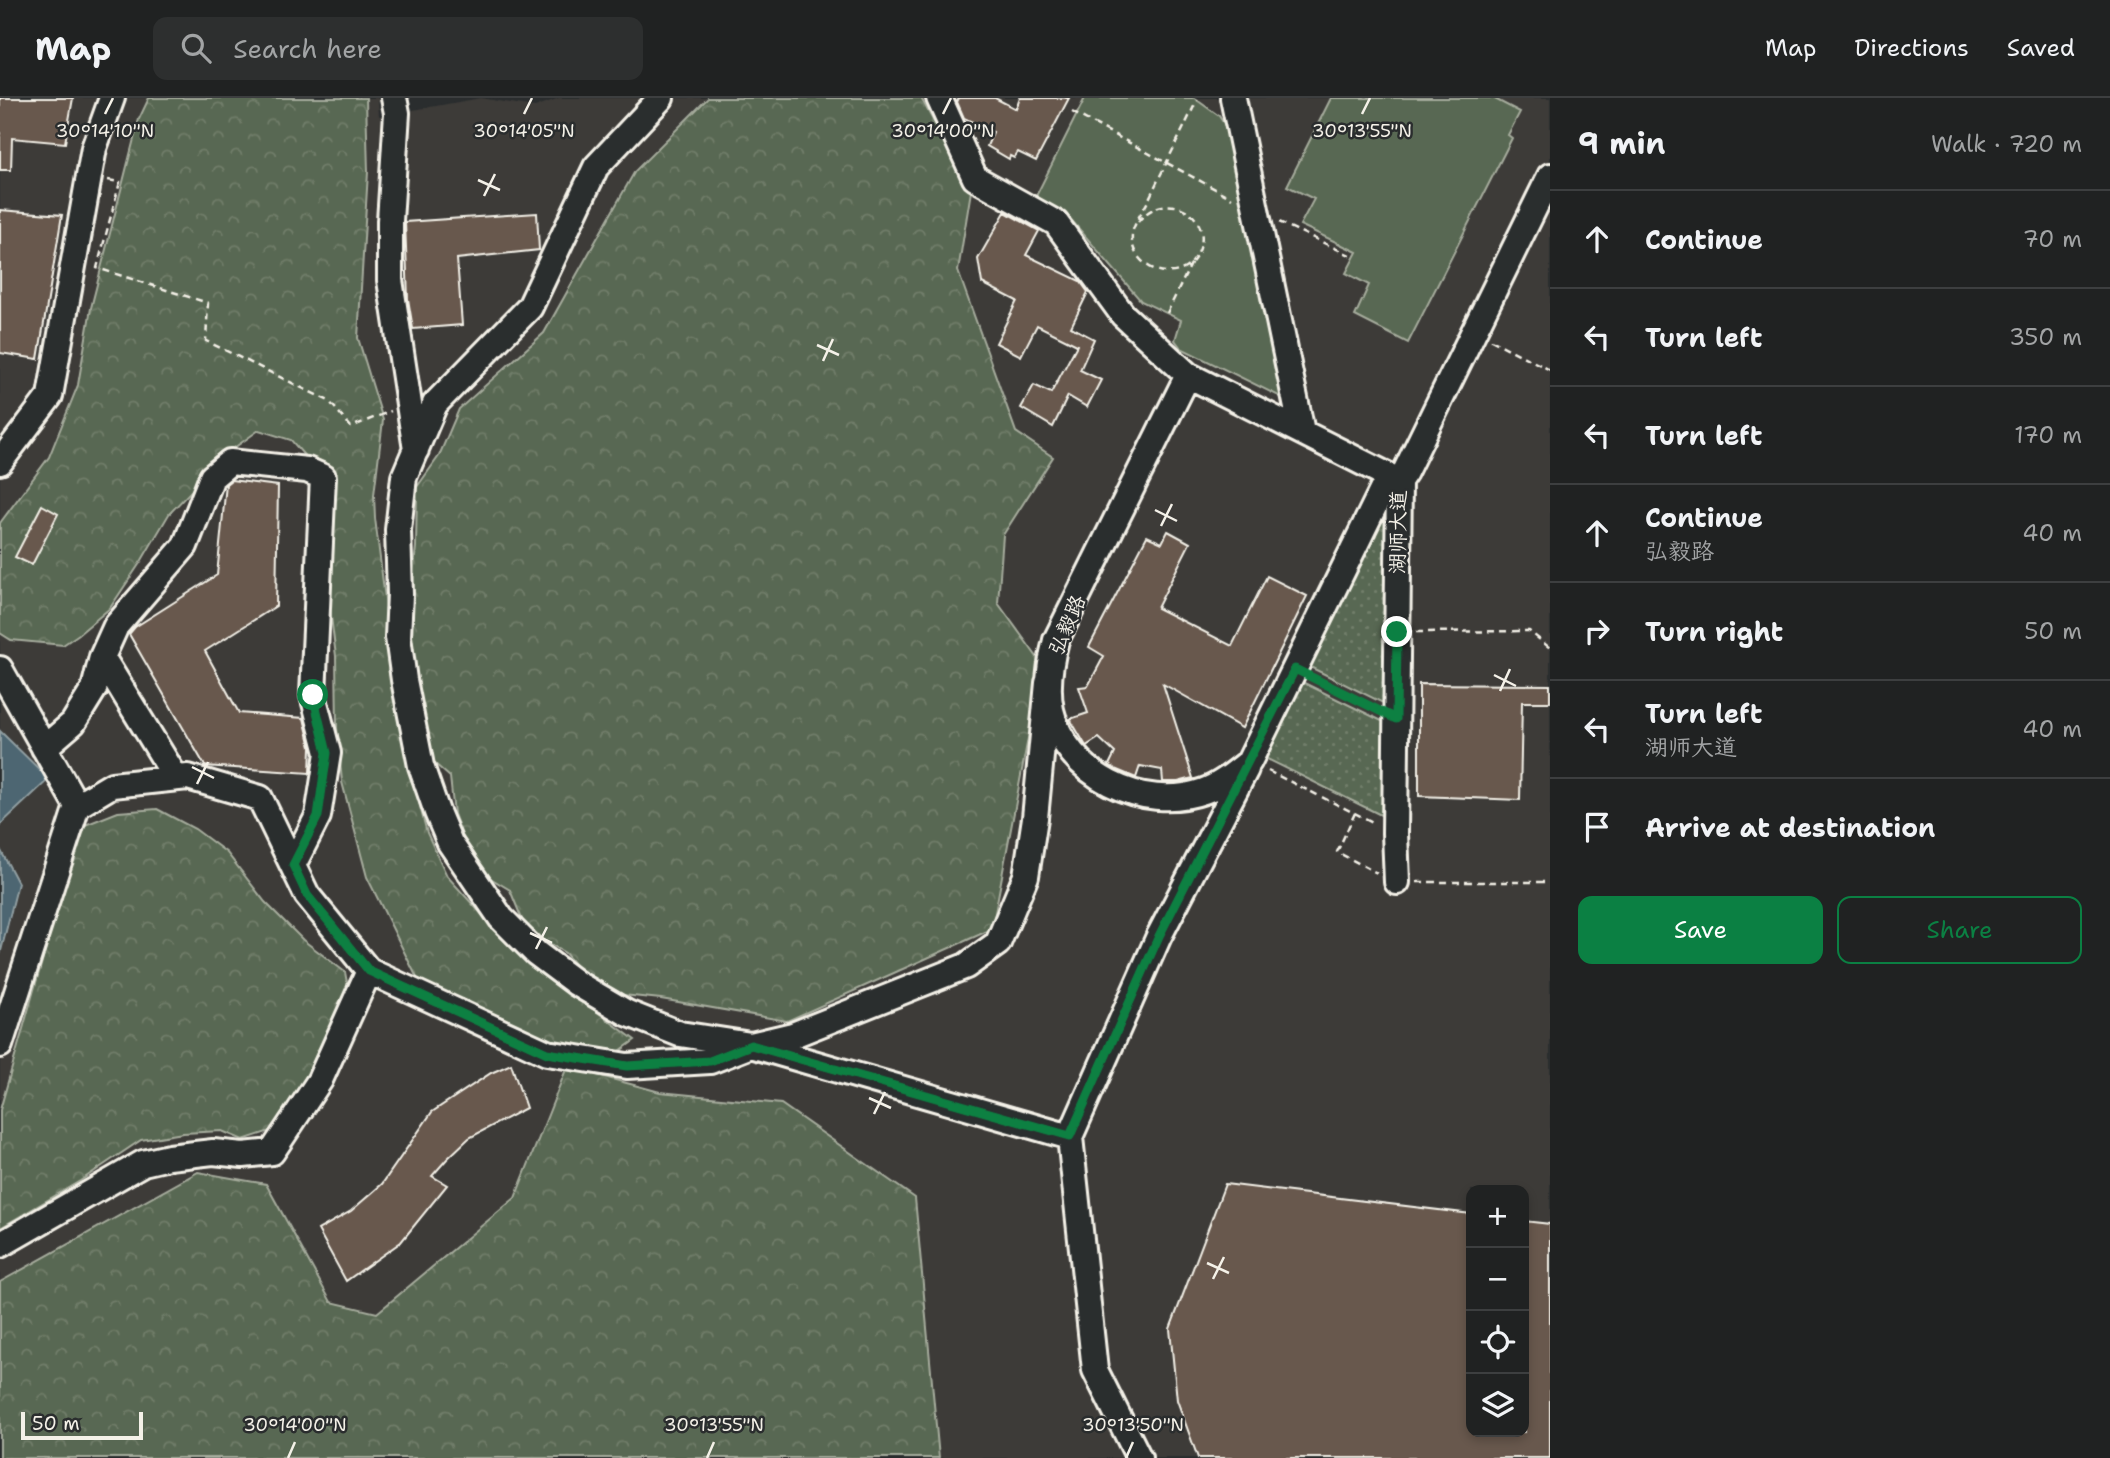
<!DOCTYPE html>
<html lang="en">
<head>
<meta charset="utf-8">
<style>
  body { margin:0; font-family:"Shantell Sans","LXGW WenKai TC",sans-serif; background:#2d2f2f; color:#f1f3f6 }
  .controls { position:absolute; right:21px; bottom:21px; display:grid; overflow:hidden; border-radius:14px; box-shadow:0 4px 10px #0003 }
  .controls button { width:63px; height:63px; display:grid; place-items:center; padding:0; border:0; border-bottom:2px solid #3d3f40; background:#202222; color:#f1f3f6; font:35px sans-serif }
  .scale { position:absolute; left:21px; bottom:18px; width:122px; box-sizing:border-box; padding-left:7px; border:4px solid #f4f1e8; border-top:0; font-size:19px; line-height:24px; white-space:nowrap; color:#f4f1e8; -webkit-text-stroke:5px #2a2d2e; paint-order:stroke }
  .stop { position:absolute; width:21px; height:21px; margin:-16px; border:5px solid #0b8043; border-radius:50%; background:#fff }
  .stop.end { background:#0b8043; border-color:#fff; box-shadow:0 2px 7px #0008 }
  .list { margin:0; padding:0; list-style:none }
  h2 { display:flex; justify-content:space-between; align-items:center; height:91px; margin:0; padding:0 28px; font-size:30px }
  h2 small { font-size:23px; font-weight:400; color:#a2a4a5 }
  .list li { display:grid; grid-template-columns:46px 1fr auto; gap:21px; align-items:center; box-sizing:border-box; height:98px; padding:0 28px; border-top:2px solid #3d3f40 }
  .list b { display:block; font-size:26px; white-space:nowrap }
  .list p { margin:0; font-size:23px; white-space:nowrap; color:#a2a4a5 }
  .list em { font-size:23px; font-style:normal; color:#a2a4a5 }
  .actions { display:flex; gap:14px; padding:21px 28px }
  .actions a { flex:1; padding:16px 0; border:2px solid #0b8043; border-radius:14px; text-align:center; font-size:24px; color:#0b8043 }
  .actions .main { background:#0b8043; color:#fff }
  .icon { flex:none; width:38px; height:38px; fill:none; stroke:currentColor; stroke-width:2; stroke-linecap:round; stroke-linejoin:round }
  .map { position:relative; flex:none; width:1550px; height:1360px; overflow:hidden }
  header { display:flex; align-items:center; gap:42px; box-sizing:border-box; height:98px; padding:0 35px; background:#202222; border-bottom:2px solid #3d3f40 }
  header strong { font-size:33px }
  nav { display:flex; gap:38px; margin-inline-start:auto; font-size:24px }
  .search { width:490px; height:63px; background:#2d2f2f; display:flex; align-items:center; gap:18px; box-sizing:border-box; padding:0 24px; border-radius:14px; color:#a2a4a5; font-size:26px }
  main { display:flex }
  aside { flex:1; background:#202222 }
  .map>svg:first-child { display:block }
</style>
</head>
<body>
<header>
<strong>Map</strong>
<div class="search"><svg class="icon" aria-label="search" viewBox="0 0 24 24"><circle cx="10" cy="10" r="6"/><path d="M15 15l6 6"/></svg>Search here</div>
<nav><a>Map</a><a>Directions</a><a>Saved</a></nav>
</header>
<main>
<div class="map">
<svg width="1550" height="1360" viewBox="0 0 1550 1360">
  <defs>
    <pattern id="grass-dots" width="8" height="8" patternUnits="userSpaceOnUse" patternTransform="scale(1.75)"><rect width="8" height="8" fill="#596852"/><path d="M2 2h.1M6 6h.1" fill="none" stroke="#717e6b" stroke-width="1.8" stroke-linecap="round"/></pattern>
    <pattern id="forest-crowns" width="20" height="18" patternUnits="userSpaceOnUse" patternTransform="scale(1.75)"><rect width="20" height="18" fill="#596852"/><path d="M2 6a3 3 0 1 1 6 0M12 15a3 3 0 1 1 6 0" fill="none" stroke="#717e6b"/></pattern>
  </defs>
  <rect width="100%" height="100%" fill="#2a2d2e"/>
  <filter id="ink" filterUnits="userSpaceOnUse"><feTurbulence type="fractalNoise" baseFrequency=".0143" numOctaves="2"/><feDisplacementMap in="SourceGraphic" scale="14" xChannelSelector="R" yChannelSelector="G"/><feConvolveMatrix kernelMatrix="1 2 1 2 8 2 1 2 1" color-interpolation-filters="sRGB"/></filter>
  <g filter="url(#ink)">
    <path fill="#3c3a38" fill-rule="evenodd" d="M 0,0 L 378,0 L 379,18 L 481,0 L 535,9 L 559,0 L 1550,0 L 1550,1360 L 0,1360 ZM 1471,1092 L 1524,1092 L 1524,1334 L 1471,1334 Z"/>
    <path fill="url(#grass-dots)" stroke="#a6ac9d" stroke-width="2" d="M 1388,405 L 1387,607 L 1310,569 Z
      M 1300,583 L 1386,625 L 1389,721 L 1263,659 Z"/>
    <path fill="url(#forest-crowns)" stroke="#a6ac9d" stroke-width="2" d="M 149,0 L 366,0 L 368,74 L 358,240 L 383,322 L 374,397 L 375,420 L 389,533 L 413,682 L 427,735 L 447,778 L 514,852 L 635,942 L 610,960 L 586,962 L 420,886 L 367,779 L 342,684 L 337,630 L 336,558 L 328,495 L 333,433 L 331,389 L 291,342 L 259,332 L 227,355 L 169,416 L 142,462 L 110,510 L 79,536 L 63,547 L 11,542 L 0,535 L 0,425 L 49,359 L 78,287 L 91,210 L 139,21 Z
      M 708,0 L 921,0 L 971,93 L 958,173 L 1016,334 L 1053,359 L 1003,437 L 998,505 L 1042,566 L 992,831 L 787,923 L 661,901 L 613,896 L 585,879 L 565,855 L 526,831 L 510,792 L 487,778 L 466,747 L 454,716 L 450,679 L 426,658 L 407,537 L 416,449 L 417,389 L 439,358 L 459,311 L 544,235 L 635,73 Z
      M 157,711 L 195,731 L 227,755 L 265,804 L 303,842 L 345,874 L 348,890 L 282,1029 L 243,1042 L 222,1033 L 183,1035 L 141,1042 L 80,1083 L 0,1130 L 0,1012 L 80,729 L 118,714 Z
      M 567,969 L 660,994 L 781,1006 L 915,1100 L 939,1360 L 0,1360 L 0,1184 L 198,1074 L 266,1086 L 331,1204 L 377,1215 L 515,1100 Z"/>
    <path fill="#596852" stroke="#a6ac9d" stroke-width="2" d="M 1085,0 L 1194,0 L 1219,18 L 1230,35 L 1283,300 L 1181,250 L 1175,242 L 1181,222 L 1141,203 L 1068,118 L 1035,100 Z
      M 1331,0 L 1493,0 L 1520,14 L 1508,37 L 1512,40 L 1408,245 L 1355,218 L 1369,187 L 1346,175 L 1357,154 L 1300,127 L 1314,101 L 1287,88 Z"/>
    <path fill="#4d6672" stroke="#909ea1" stroke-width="2" d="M 0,633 L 49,681 L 0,727 Z
      M 0,751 L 18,785 L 0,857 Z"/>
    <path fill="#67584e" stroke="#f4f1e8" stroke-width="2" d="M 0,0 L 73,0 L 65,45 L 12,40 L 11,72 L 0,72 Z
      M 959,0 L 995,0 L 1016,11 L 1020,0 L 1069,0 L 1036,63 L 1018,54 L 1014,60 L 1010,58 L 1009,61 L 987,48 L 993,34 L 964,20 L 957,4 Z
      M 0,112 L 62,117 L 38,261 L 0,255 Z
      M 1005,114 L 1039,133 L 1026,157 L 1080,183 L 1088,194 L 1071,229 L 1094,241 L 1080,272 L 1101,282 L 1087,309 L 1068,298 L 1053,329 L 1021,310 L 1034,287 L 1051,295 L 1077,247 L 1037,227 L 1021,258 L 996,245 L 1017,203 L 982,185 L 978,161 Z
      M 537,115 L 539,152 L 457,161 L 462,227 L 413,231 L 408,201 L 405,124 Z
      M 231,382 L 278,388 L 276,508 L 205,553 L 239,615 L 304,620 L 311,649 L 310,675 L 205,668 L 129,536 L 135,529 L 217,477 L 226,386 Z
      M 42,407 L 58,416 L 32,467 L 15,459 Z
      M 1168,433 L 1190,445 L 1157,510 L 1232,548 L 1267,478 L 1307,498 L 1242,630 L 1163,586 L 1193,680 L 1178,684 L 1163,684 L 1162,672 L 1140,668 L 1136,680 L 1117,672 L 1109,667 L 1115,655 L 1099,640 L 1086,648 L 1070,621 L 1088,615 L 1079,589 L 1088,588 L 1104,558 L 1089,549 L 1147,438 L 1162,445 Z
      M 1419,586 L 1550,587 L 1550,604 L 1522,604 L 1520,702 L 1419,698 Z
      M 511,966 L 526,1010 L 469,1040 L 447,1061 L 432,1078 L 447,1087 L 401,1144 L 346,1183 L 318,1132 L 351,1113 L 382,1086 L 432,1014 L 491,975 Z
      M 1225,1086 L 1471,1116 L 1471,1334 L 1524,1334 L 1524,1123 L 1550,1126 L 1550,1360 L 1198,1360 L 1177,1302 L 1170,1231 Z"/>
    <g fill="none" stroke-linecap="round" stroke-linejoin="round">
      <g stroke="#f4f1e8" stroke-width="30">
        <path id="minor" d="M 394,0 L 397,15 L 390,123 L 390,182 L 416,352
          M 661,0 L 596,69 L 530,209 L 435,306 L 404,379 L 398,432 L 400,496 L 398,539 L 404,582 L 421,668 L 437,714 L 450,745 L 501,820 L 536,855 L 576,885 L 627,915 L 680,936 L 751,947 L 1070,1039
          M 939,0 L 975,80 L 1056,125 L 1123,217 L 1188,277 L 1399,383
          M 1233,0 L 1302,334
          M 1188,277 L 1056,542 C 1050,565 1046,589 1051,612 C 1066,677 1142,715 1204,693 C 1221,687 1235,675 1249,664 L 1389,378
          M 0,364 L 50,298 L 94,50 L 112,0
          M 102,559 L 176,680
          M 0,571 L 77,708
          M 44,650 L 73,625 L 94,591 L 102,559 L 116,528 L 185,448 L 212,379 L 230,364 L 307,372 L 323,379 L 313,597 L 328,655 L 318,718 L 293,767
          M 1397,784 L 1395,735 L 1399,383 L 1405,374 L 1550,78
          M 0,947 L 77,708 L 112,687 L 188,679 L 260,700 L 307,797 L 369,873 L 547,955 L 627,968 L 710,963 L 751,947 L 793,937 L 966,868 L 998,845 L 1026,778 L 1035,720 L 1048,585
          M 0,1147 L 143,1065 L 169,1059 L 213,1054 L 243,1057 L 272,1054 L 320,982 L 369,873
          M 1139,1360 L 1095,1272 L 1070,1039 L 1159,838 L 1246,671"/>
      </g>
      <path stroke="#f4f1e8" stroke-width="2.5" stroke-dasharray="7 5" stroke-linecap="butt" d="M 1072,14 L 1232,100
        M 108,82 L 120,84 L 97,170 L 208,205 L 206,243 L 329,303 L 351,329 L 391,313
        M 1138,124 C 1169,84 1223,124 1193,163 C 1173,188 1129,168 1132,137 C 1133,126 1143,113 1148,103 C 1164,69 1181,36 1197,2
        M 1279,124 L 1354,159
        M 1167,215 L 1192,164
        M 1491,242 L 1550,272
        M 1416,534 L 1529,533 L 1550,550
        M 1313,580 L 1376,611
        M 1268,673 L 1375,725
        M 1355,715 L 1337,754 L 1377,775
        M 1417,784 L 1550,784"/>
      <use href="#minor" stroke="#2a2d2e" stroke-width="24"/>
    </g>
  </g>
  <g fill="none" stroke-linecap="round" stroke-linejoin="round" filter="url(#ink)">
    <path stroke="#0b8043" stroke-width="9" d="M 313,597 L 327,655 L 318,718 L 293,767 L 307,797 L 369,873 L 547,955 L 627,968 L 710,963 L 751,947 L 1070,1038 L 1159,838 L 1295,571 L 1396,621 L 1397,534"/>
  </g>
  <path fill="none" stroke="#f4f1e8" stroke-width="2.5" d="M 105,16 L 113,0M 524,16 L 532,0M 943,16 L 951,0M 1362,16 L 1370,0M 478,82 L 500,92M 484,98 L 495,76M 817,247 L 839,257M 823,263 L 833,241M 1155,412 L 1177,423M 1161,428 L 1172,406M 1494,577 L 1516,588M 1500,593 L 1510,571M 192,669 L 214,680M 197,686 L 208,664M 530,835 L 552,845M 536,851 L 547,829M 869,1000 L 891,1010M 874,1016 L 885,994M 1207,1165 L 1229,1175M 1213,1181 L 1224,1159M 288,1360 L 295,1344M 707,1360 L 714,1344M 1126,1360 L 1133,1344"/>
  <g text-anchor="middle" stroke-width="5" stroke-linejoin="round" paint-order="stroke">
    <g font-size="21" fill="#f4f1e8" stroke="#2a2d2e">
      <text transform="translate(1398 434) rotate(-89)" y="7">湖师大道</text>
      <text transform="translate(1067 527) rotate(-67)" y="7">弘毅路</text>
    </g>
  </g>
  <g font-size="18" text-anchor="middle" fill="#f4f1e8" stroke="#2a2d2e" stroke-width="5" stroke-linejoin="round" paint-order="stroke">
    <text x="105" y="39">30°14'10"N</text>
    <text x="524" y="39">30°14'05"N</text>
    <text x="943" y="39">30°14'00"N</text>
    <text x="1362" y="39">30°13'55"N</text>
    <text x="295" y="1333">30°14'00"N</text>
    <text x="714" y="1333">30°13'55"N</text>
    <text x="1133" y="1333">30°13'50"N</text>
  </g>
</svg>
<div class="controls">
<button>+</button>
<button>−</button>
<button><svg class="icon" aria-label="locate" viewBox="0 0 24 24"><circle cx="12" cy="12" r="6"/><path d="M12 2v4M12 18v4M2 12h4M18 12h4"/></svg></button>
<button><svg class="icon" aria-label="layers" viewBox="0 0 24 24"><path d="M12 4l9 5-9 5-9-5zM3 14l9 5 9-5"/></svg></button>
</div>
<div class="scale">50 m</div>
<div class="stop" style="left:313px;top:597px"></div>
<div class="stop end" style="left:1397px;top:534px"></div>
</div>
<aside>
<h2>9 min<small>Walk · 720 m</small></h2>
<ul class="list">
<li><svg class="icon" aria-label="ahead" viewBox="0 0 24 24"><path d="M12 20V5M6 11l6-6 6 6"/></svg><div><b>Continue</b></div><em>70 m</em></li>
<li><svg class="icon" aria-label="left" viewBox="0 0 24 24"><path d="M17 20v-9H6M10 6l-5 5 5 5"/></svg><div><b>Turn left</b></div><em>350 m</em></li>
<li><svg class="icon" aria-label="left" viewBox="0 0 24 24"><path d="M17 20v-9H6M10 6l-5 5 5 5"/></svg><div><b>Turn left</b></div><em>170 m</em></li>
<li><svg class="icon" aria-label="ahead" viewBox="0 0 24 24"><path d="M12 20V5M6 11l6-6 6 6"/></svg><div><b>Continue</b><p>弘毅路</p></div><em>40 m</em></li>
<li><svg class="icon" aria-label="right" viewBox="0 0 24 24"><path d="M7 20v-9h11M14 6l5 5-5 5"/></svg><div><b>Turn right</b></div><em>50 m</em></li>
<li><svg class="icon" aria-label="left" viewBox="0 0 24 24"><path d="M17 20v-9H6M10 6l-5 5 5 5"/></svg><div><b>Turn left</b><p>湖师大道</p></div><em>40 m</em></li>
<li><svg class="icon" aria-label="arrive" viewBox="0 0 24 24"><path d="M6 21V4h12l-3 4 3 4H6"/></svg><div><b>Arrive at destination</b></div></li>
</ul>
<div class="actions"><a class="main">Save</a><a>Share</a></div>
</aside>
</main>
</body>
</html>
